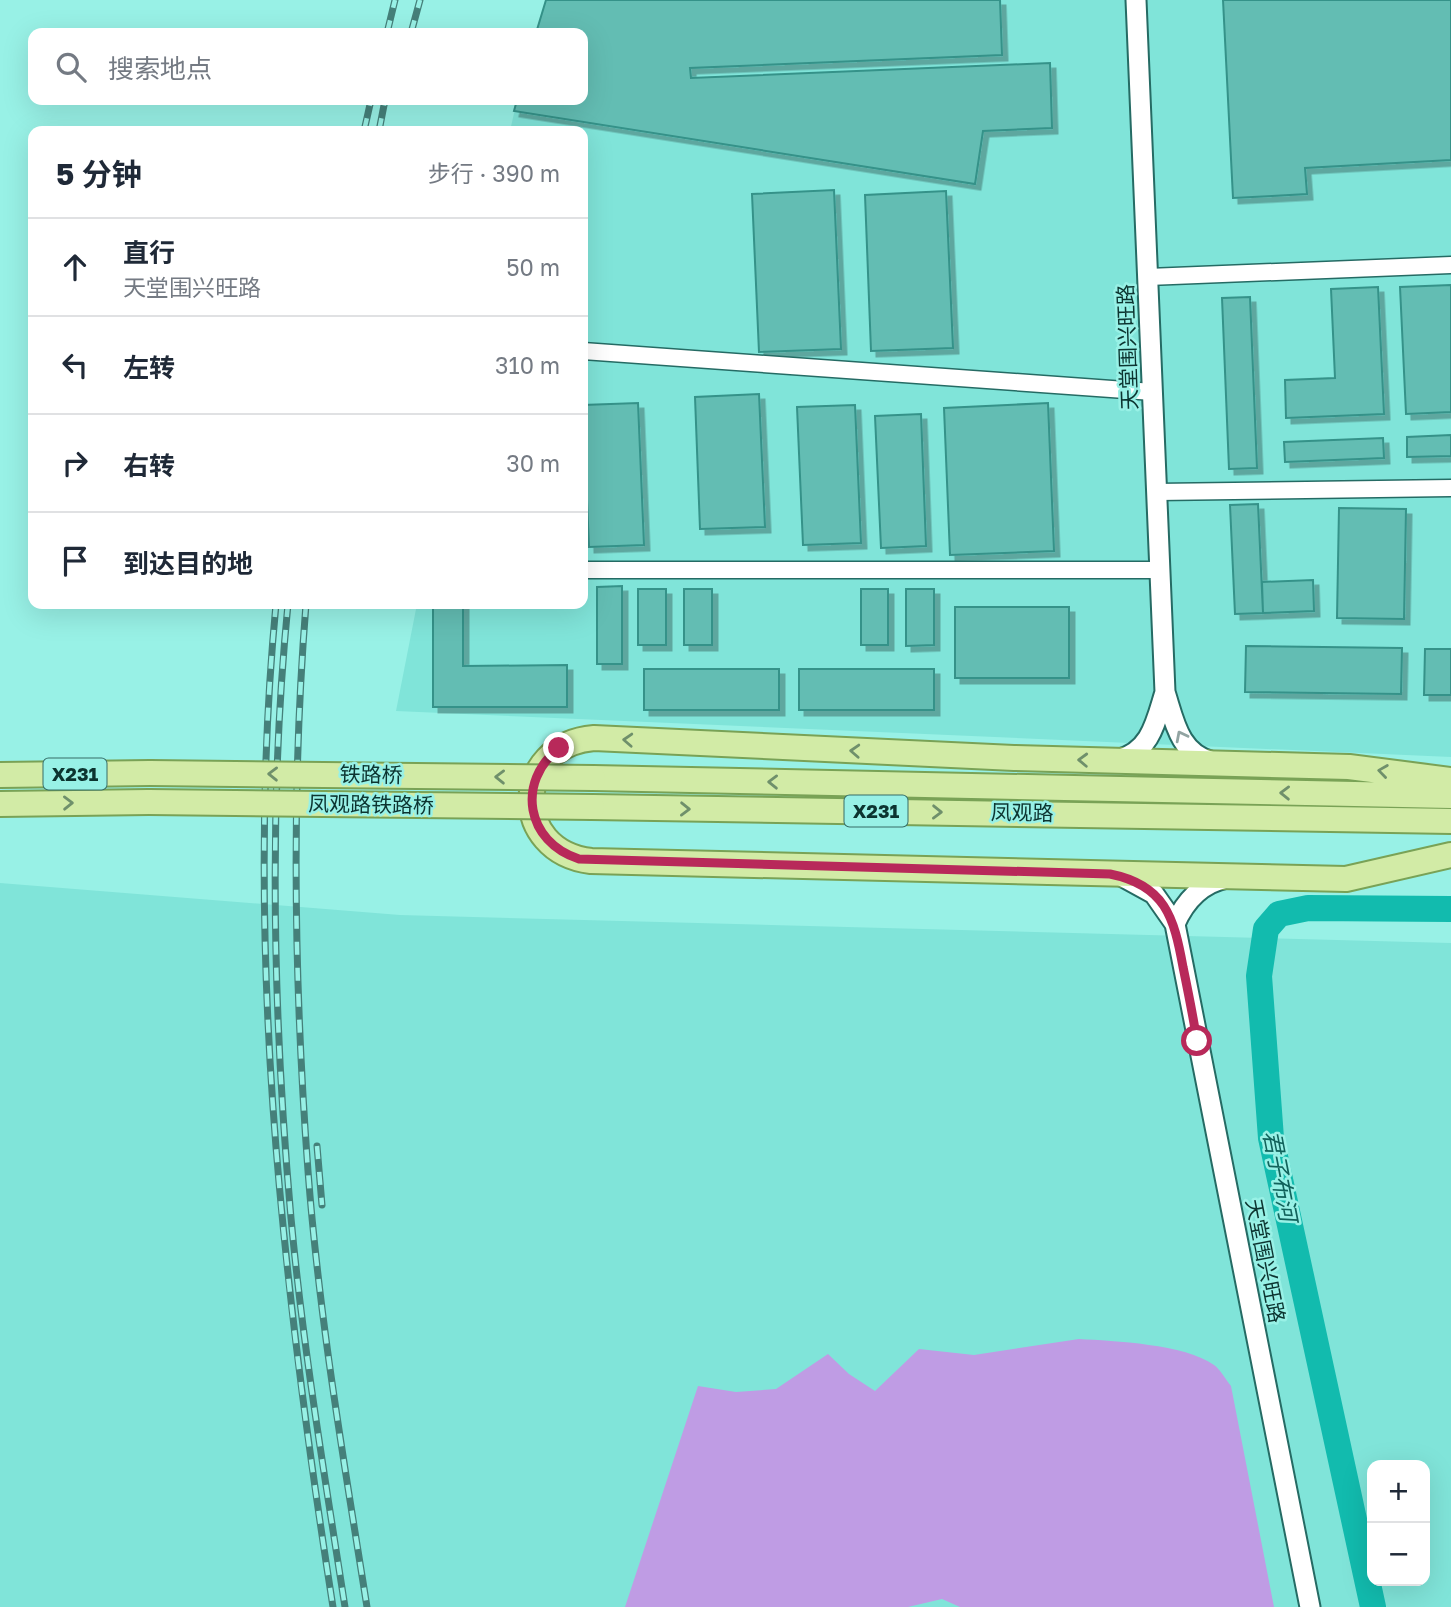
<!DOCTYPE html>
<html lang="zh">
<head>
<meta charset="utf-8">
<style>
  body { margin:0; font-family:"Golos Text","Noto Sans SC",sans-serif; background:#f2f2f3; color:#1f2937 }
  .controls { position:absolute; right:21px; bottom:21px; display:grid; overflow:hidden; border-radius:14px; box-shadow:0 7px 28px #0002 }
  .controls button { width:63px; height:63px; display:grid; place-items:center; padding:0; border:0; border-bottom:2px solid #e0e1e3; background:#fff; color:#1f2937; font:35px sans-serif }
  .stop { position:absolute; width:21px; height:21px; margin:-16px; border:5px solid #b8295a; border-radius:50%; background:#fff }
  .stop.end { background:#b8295a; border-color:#fff; box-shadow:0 2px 7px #0008 }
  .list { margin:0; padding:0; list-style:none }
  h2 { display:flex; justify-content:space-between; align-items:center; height:91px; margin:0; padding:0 28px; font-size:30px }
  h2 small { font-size:23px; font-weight:400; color:#747a83 }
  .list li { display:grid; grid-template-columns:46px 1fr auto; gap:21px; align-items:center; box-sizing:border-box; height:98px; padding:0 28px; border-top:2px solid #e0e1e3 }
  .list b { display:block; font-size:26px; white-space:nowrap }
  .list p { margin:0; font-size:23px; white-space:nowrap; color:#747a83 }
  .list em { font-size:23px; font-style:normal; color:#747a83 }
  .icon { flex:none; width:38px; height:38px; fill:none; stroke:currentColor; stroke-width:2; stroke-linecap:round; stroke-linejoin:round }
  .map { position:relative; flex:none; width:1451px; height:1607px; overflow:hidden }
  .search { position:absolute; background:#fff; box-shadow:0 7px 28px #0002; left:28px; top:28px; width:560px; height:77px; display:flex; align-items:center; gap:18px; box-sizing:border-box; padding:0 24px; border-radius:14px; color:#747a83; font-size:26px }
  .panel { position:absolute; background:#fff; box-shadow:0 7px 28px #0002; left:28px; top:126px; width:560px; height:483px; border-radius:14px }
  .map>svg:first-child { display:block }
</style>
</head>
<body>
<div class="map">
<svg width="1451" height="1607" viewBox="0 0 1451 1607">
  <defs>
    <filter id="shadow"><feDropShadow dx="5.5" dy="5.5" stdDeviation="0" flood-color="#0004"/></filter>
  </defs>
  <rect width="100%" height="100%" fill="#98f1e6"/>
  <path fill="#80e4d9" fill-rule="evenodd" d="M 546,0 L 1451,0 L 1451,757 L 396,711 L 417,604 L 583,604 L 583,131 L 510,131 L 517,100 L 583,100 L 583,33 L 536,33 Z
    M 0,883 L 400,915 L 1451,943 L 1451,1607 L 0,1607 ZM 1372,1465 L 1425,1465 L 1425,1581 L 1372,1581 Z"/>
  <path fill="#bf9ce4" d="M 1079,1339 C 1114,1341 1185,1344 1214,1365 C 1220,1369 1226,1380 1231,1386 L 1274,1607 L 960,1607 L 942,1599 L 908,1607 L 625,1607 L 698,1386 L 736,1392 L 776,1389 L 828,1354 L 849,1374 L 875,1391 L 919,1349 L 974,1355 Z"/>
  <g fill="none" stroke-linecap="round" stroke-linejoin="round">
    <path stroke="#12bbae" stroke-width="26" d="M 1373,1607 L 1271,1138 L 1259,976 L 1266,929 L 1279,914 L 1308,908 L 1451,909"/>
  </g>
  <path fill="#64bdb3" stroke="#359289" stroke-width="2" filter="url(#shadow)" d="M 546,0 L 1000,0 L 1002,55 L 690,68 L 691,78 L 1050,63 L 1052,128 L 983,131 L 975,184 L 514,111 L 517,100 L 583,100 L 583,33 L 536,33 Z
    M 1223,0 L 1451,0 L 1451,160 L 1305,168 L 1307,194 L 1233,198 Z
    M 834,190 L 841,349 L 759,352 L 752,194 Z
    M 946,191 L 953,348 L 871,351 L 865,195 Z
    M 1451,285 L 1451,412 L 1406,414 L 1400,287 Z
    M 1378,287 L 1384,414 L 1286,418 L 1285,380 L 1335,378 L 1331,289 Z
    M 1250,297 L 1257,468 L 1229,469 L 1222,298 Z
    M 759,394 L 765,527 L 700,529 L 695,397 Z
    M 638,403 L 644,545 L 589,547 L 583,405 Z
    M 1048,403 L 1054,551 L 950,555 L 944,408 Z
    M 855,405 L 861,543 L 803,545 L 797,407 Z
    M 921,414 L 926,546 L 881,548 L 875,416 Z
    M 1451,435 L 1451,456 L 1407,457 L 1407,437 Z
    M 1383,438 L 1384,458 L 1285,462 L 1284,442 Z
    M 1258,504 L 1263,613 L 1235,614 L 1230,505 Z
    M 1339,508 L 1406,509 L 1404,619 L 1337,618 Z
    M 1313,580 L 1314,611 L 1263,613 L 1262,582 Z
    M 622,586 L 622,664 L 597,664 L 597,587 Z
    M 638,589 L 666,589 L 666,645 L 638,645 Z
    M 684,589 L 712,589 L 712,645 L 684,645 Z
    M 861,589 L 888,589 L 888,645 L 861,645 Z
    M 906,589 L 934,589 L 934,645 L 906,646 Z
    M 433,604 L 463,604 L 463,666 L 567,665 L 567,707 L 433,707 Z
    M 955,607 L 1069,607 L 1069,678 L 955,678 Z
    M 1246,646 L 1402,648 L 1401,694 L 1245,692 Z
    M 1425,649 L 1451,649 L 1451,695 L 1424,695 Z
    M 644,669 L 779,669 L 779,710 L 644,710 Z
    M 799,669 L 934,669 L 934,710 L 799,710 Z"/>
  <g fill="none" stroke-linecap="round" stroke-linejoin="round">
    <g stroke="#256b64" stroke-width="19">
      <path id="minor" d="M 1148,277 L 1451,265
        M 583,351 L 1153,392
        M 1157,492 L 1451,488
        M 583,570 L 1160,570"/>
    </g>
    <g stroke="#256b64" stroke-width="23">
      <path id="tertiary" d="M 1136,0 L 1165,692 C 1174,720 1179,754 1213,762
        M 1117,760 C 1151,752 1156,721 1165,692
        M 1123,877 L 1154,894 L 1175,924 L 1310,1607
        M 1175,924 C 1185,901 1202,883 1227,878"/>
    </g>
    <g stroke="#79a256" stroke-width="28">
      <path id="primary" d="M 0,775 L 150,773
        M 593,778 L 1451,796
        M 1451,780 L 1349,767 L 1014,758 L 594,738 C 512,745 510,851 591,861 L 1346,879 L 1451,855
        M 0,804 L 149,802
        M 592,807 L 1451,821"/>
    </g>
    <use href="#minor" stroke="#fff" stroke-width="16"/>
    <use href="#tertiary" stroke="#fff" stroke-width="19"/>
    <use href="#primary" stroke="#d2eba6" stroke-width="24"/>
    <g stroke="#45807a" stroke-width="7">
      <path id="rail" d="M 387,33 L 395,0
        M 411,33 L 420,0
        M 364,131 L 371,100
        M 379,131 L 385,100
        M 276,604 C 244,940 281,1276 333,1607
        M 288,604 C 268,807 273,1015 291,1218 C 303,1348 325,1478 345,1607
        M 306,604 C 291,792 294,982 308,1171 C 319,1317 344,1462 367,1607
        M 317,1146 L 322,1205"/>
    </g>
    <use href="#rail" stroke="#98f1e6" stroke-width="4.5" stroke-dasharray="13" stroke-linecap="butt"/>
    <g stroke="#79a256" stroke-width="28" stroke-linecap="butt">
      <path id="primary-bridge" d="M 150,773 L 593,778
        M 149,802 L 592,807"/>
    </g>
    <use href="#primary-bridge" stroke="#d2eba6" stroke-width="24"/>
  </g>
  <defs><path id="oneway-chevron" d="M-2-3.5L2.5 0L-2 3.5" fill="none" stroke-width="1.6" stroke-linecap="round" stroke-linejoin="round" transform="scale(1.75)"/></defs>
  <use stroke="#92a4a2" href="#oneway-chevron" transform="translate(1181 736) rotate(-117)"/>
  <g stroke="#6f906b">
    <use href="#oneway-chevron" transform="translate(628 740) rotate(-177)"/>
    <use href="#oneway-chevron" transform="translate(855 751) rotate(-177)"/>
    <use href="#oneway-chevron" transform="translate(1083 760) rotate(-178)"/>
    <use href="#oneway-chevron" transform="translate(1383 771) rotate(-172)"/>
    <use href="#oneway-chevron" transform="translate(273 774) rotate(-179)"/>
    <use href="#oneway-chevron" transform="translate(500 777) rotate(-179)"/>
    <use href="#oneway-chevron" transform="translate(773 782) rotate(-179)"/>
    <use href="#oneway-chevron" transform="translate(1285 793) rotate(-179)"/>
    <use href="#oneway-chevron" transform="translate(68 803) rotate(-1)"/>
    <use href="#oneway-chevron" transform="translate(685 809) rotate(1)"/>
    <use href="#oneway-chevron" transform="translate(937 812) rotate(1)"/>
  </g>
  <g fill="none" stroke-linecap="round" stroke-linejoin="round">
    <path stroke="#b8295a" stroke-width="9" d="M 559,748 C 516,782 526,842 579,859 L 1110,874 C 1165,885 1174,917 1183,967 C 1188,991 1193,1016 1197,1041"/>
  </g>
  <g text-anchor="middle" stroke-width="5" stroke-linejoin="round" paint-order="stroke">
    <g fill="#98f1e6" stroke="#366d67" stroke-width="2">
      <rect x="43.5" y="758.5" width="63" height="31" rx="5"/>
      <rect x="844.5" y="795.5" width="63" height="31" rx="5"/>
    </g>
    <g font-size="19" font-weight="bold" fill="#0c3430">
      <text x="75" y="781">X231</text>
      <text x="876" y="818">X231</text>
    </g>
    <g font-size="21" fill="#0c3430" stroke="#98f1e6">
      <text transform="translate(1128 347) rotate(-92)" y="7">天堂围兴旺路</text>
      <text transform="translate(371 775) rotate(1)" y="7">铁路桥</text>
      <text transform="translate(371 805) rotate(1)" y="7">凤观路铁路桥</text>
      <text transform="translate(1022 813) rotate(1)" y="7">凤观路</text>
      <text transform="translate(1265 1261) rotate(79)" y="7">天堂围兴旺路</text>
    </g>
    <g font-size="23" font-style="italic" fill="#11625b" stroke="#98f1e6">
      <text transform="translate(1280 1176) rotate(79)" y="8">君子布河</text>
    </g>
  </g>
</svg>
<div class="controls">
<button>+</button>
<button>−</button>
</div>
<div class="stop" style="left:1197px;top:1041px"></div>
<div class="stop end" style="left:559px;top:748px"></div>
<div class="search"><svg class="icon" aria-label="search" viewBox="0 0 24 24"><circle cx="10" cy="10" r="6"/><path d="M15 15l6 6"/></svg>搜索地点</div>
<section class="panel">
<h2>5 分钟<small>步行 · 390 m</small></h2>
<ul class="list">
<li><svg class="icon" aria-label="ahead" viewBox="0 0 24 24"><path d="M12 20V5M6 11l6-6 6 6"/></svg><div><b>直行</b><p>天堂围兴旺路</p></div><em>50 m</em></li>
<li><svg class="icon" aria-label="left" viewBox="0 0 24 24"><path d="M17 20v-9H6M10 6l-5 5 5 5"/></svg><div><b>左转</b></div><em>310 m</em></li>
<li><svg class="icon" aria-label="right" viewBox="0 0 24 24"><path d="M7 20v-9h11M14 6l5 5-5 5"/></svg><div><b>右转</b></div><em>30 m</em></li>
<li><svg class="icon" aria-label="arrive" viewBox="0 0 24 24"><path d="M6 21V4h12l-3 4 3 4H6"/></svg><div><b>到达目的地</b></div></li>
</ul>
</section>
</div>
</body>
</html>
